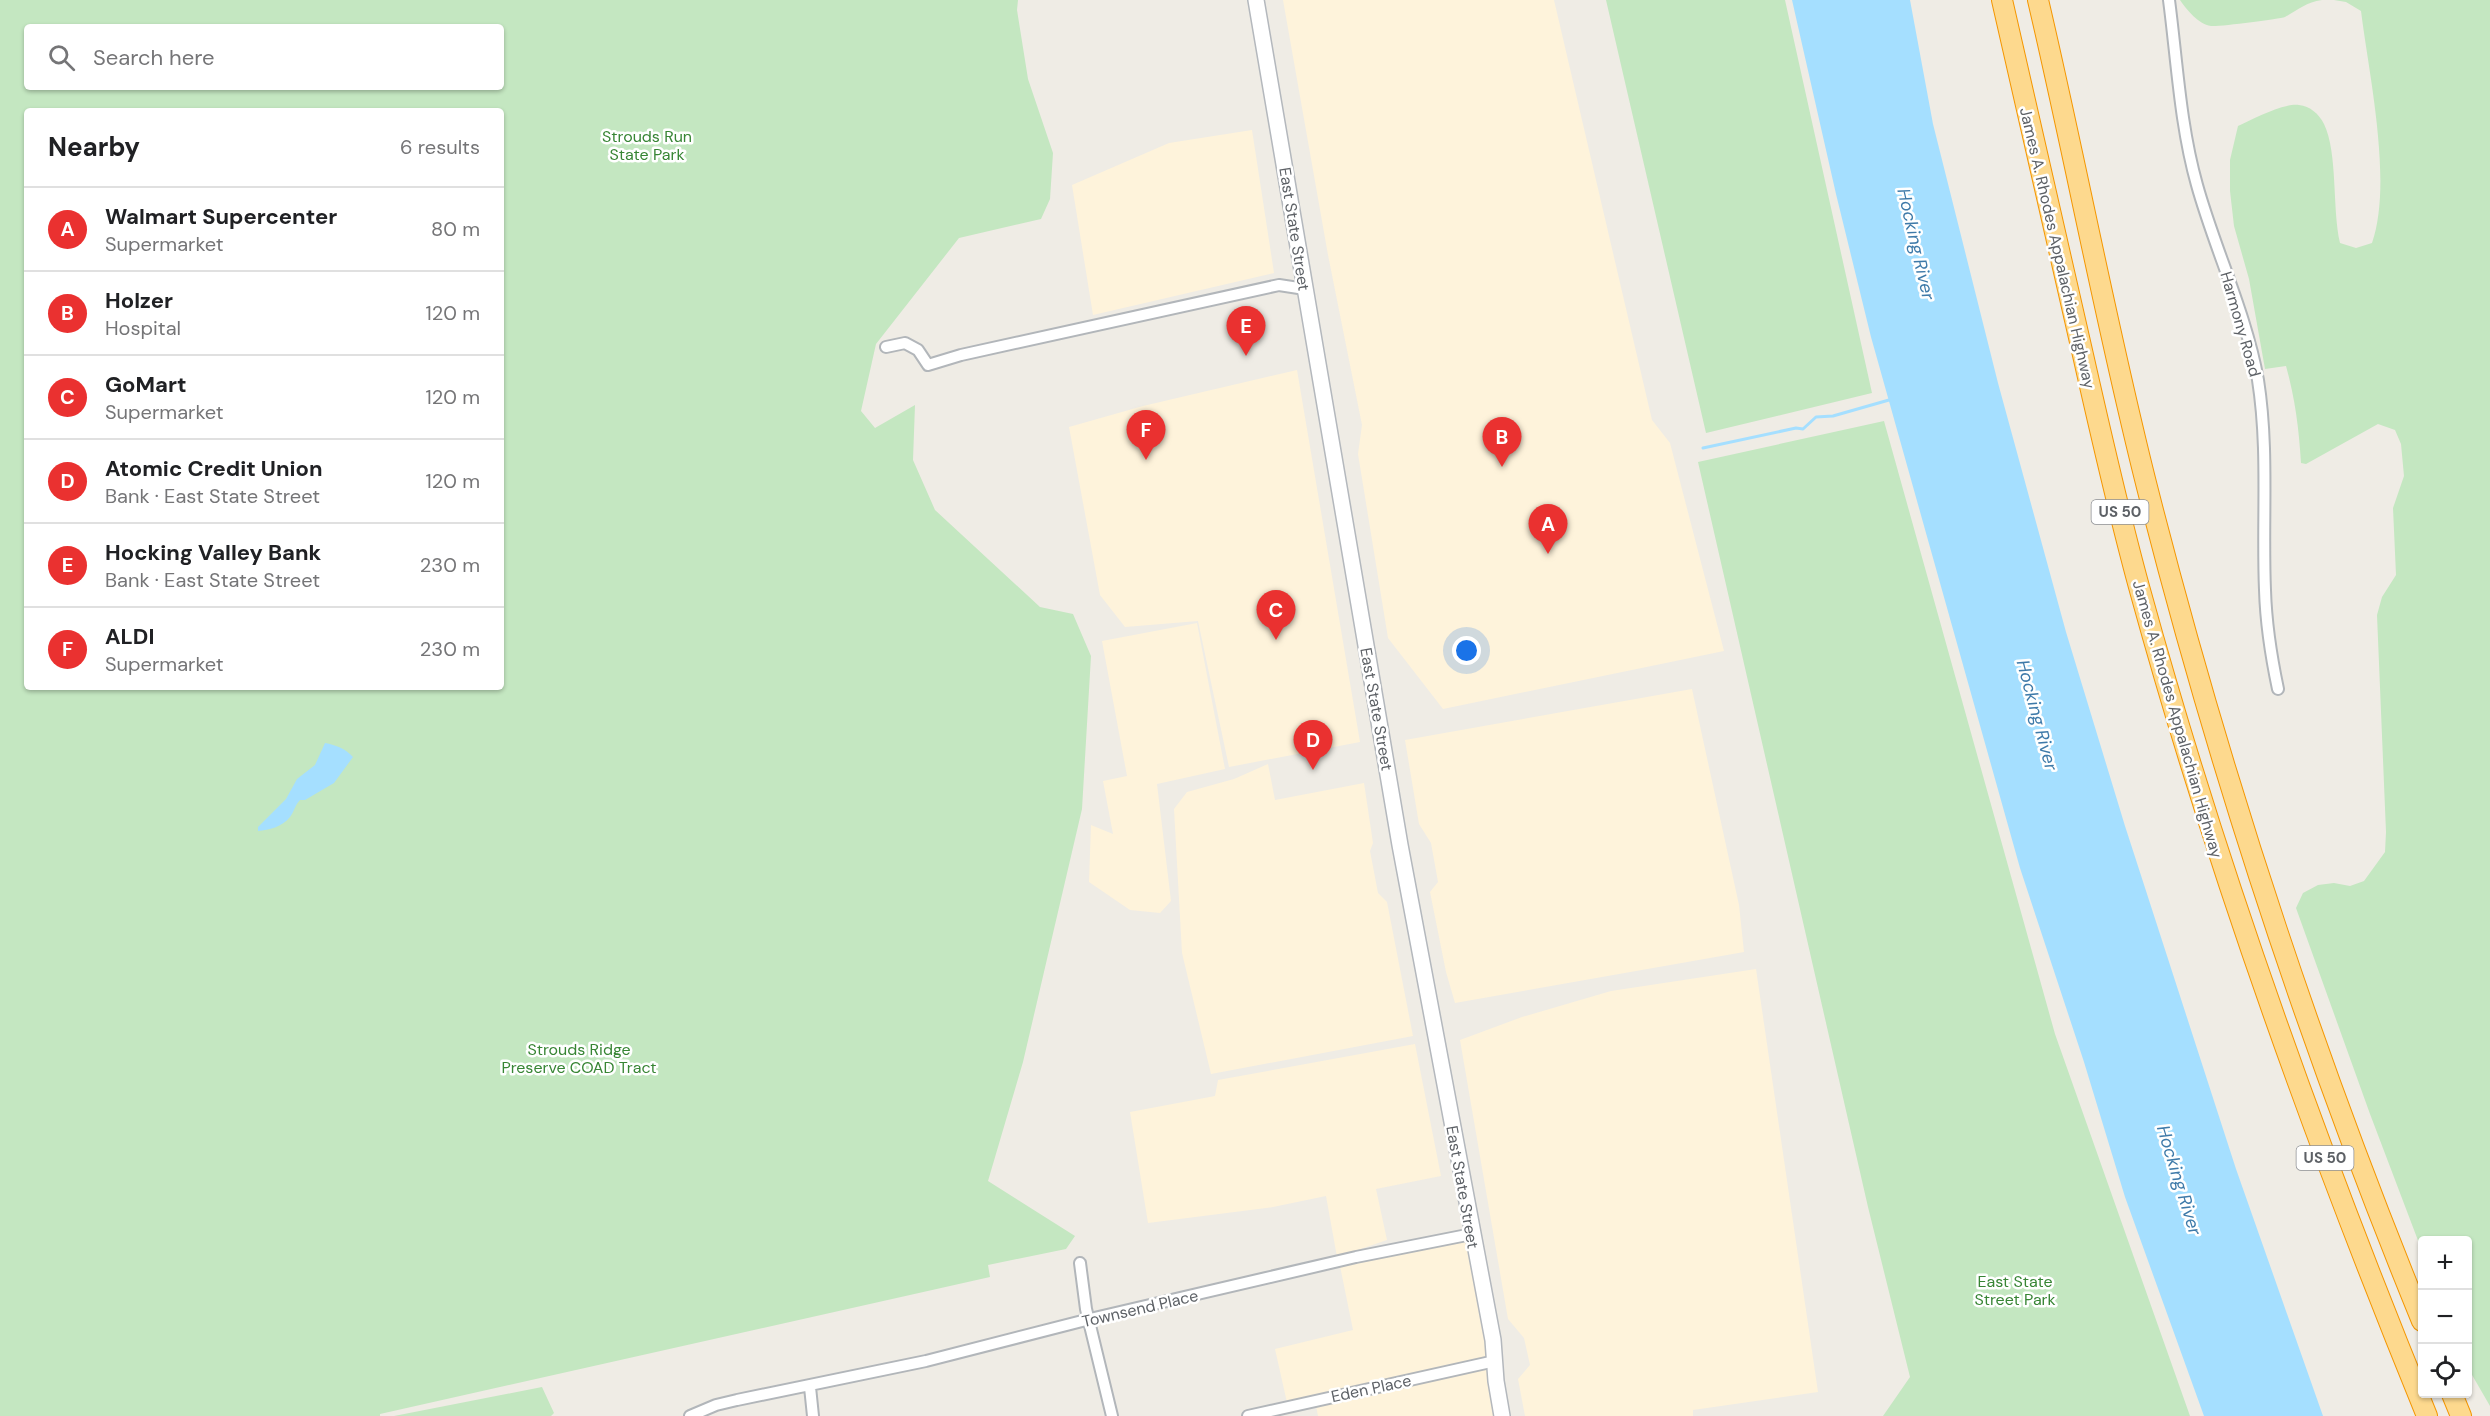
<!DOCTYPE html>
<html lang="en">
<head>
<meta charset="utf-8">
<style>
  body { margin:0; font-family:"DM Sans",sans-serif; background:#f6f6f6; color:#202124 }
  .controls { position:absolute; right:18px; bottom:18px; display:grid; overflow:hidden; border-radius:6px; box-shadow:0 2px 4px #0004 }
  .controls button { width:54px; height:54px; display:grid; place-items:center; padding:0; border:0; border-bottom:2px solid #e0e0e0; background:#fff; color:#202124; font:30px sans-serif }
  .you { position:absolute; left:1467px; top:651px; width:21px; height:21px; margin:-15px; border:4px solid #fff; border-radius:50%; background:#1a73e8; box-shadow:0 0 0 9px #1a73e833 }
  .badge { display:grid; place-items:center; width:39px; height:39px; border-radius:50%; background:#ea3130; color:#fff; font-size:20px; font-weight:700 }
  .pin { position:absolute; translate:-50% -50px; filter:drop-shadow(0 2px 3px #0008) }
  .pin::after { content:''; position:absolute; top:32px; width:21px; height:18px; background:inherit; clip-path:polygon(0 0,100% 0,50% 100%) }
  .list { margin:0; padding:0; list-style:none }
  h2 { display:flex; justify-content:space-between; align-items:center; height:78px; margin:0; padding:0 24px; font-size:26px }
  h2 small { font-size:20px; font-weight:400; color:#757577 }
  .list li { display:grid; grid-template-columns:39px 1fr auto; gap:18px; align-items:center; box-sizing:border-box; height:84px; padding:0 24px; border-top:2px solid #e0e0e0 }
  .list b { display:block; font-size:22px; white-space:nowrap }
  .list p { margin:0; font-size:20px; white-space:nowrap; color:#757577 }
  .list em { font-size:20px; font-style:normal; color:#757577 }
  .icon { flex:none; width:33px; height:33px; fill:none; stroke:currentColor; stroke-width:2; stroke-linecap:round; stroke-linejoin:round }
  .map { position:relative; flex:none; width:2490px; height:1416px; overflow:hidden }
  .search { position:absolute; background:#fff; box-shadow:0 2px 4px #0004; left:24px; top:24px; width:480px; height:66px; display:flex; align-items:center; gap:15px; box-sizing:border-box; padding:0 21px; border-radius:6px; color:#757577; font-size:22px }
  .panel { position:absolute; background:#fff; box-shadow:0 2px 4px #0004; left:24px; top:108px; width:480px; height:582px; border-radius:6px }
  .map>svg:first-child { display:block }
</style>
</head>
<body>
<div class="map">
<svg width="2490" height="1416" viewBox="0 0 2490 1416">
  <rect width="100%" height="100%" fill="#efece5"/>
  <path fill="#fef3db" d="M 1283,0 L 1554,0 L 1652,420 L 1670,443 L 1724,651 L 1443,709 L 1388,638 L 1358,454 L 1362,425 L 1328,255 Z
    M 1252,130 L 1274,273 L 1093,315 L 1072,185 L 1169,143 Z
    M 1297,370 L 1360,742 L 1229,767 L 1198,621 L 1125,627 L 1100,595 L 1069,427 L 1143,406 Z
    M 1197,623 L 1225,769 L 1157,784 L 1171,901 L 1160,913 L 1130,910 L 1089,882 L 1091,825 L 1113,834 L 1103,781 L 1127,776 L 1102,641 Z
    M 1692,689 L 1739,905 L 1744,952 L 1455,1003 L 1446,972 L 1430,892 L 1438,882 L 1431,843 L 1419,824 L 1405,740 Z
    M 1268,764 L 1275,800 L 1364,783 L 1373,843 L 1370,851 L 1378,893 L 1387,902 L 1413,1036 L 1211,1074 L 1182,953 L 1174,809 L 1187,792 L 1234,779 Z
    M 1756,969 L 1818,1392 L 1693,1410 L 1693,1416 L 1525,1416 L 1518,1379 L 1530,1365 L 1524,1338 L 1508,1319 L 1460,1040 L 1522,1017 L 1611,991 Z
    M 1415,1044 L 1441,1176 L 1376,1189 L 1387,1240 L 1337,1257 L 1326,1196 L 1273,1207 L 1148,1223 L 1130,1112 L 1215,1096 L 1218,1080 Z
    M 1472,1234 L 1502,1416 L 1318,1416 L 1315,1400 L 1288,1407 L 1275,1349 L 1353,1330 L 1339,1261 Z"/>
  <path fill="#c4e7c1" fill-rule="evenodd" d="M 0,0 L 1018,0 L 1017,10 L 1028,79 L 1053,153 L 1050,199 L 1041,219 L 959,238 L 876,344 L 861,411 L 875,428 L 915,405 L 913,460 L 935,510 L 1040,607 L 1073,614 L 1091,656 L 1082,809 L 1023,1062 L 988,1181 L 1075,1236 L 1066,1249 L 988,1265 L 990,1277 L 380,1414 L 380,1416 L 0,1416 ZM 27,27 L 501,27 L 501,87 L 27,87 ZM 27,111 L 501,111 L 501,687 L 27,687 Z
    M 1606,0 L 1785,0 L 1872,393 L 1706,433 Z
    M 2180,0 L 2322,0 C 2306,2 2298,10 2285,17 C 2279,19 2218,27 2211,26 C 2198,24 2187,10 2180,0 Z
    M 2334,0 L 2490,0 L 2490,1406 L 2468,1368 L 2468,1240 L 2422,1240 L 2422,1251 L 2370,1114 L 2296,908 L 2303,893 L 2318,885 L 2334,883 L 2350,886 L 2364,881 L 2385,852 L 2386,832 L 2377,615 L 2382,597 L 2396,575 L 2393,508 L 2404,476 L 2401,444 L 2395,430 L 2378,424 L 2306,464 L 2301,463 C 2299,429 2295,398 2286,366 L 2265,369 L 2249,279 L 2234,226 L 2230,191 L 2230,160 L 2238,126 C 2253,119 2283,103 2299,105 C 2310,106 2319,114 2324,124 C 2338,153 2332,208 2340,243 L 2356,248 L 2372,243 C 2393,183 2369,75 2361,11 L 2346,2 Z
    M 1884,421 L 2055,1034 L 2190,1416 L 1883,1416 L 1910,1377 L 1868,1207 L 1698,462 Z
    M 542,1387 L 554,1413 L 551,1416 L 394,1416 Z"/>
  <path fill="#a5dfff" d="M 1792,0 L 1910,0 L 1933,124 L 1998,383 L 2066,632 L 2125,826 L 2236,1169 L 2323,1416 L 2204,1416 L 2125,1197 L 2084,1062 L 2020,868 L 1871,337 L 1836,194 Z
    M 325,743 C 336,745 346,749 353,757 L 334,783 L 305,800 L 300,800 C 295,805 294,812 290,817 C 282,827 269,830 258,831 L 258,827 L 286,799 L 297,779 L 315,765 Z"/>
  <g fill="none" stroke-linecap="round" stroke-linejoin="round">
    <path stroke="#a5dfff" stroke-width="3" d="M 1703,448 L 1796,428 L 1803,429 L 1816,417 L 1833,416 L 1889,400"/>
    <g stroke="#b2b6ba" stroke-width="14">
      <path id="street" d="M 2169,0 C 2177,61 2180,125 2197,185 C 2215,250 2246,313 2258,380 C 2269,450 2262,520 2265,590 C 2266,624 2271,656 2278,689
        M 886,347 L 905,343 L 918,350 L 928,365 L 961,355 L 1279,285 L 1305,289
        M 1080,1263 L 1086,1309 L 1112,1416
        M 810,1387 L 813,1416
        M 690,1416 L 716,1405 L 737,1400 L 926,1361 L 1090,1319 L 1356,1257 L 1472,1234
        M 1248,1416 L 1495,1361"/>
    </g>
    <g stroke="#b4b8bd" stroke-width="18">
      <path id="secondary" d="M 1256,0 L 1400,845 L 1493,1340 L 1496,1381 L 1502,1416"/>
    </g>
    <g stroke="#f49600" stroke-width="22">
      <path id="highway" d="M 2002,0 C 2029,118 2056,237 2083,355 C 2101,435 2119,515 2141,594 C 2218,874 2317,1147 2427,1416
        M 2038,0 C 2076,162 2106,325 2147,487 C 2219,771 2311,1050 2422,1321
        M 2452,1394 L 2461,1416"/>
    </g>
    <use href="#street" stroke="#fff" stroke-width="10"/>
    <use href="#secondary" stroke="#fff" stroke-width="15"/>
    <use href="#highway" stroke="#fdd98e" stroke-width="20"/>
  </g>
  <g text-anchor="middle" stroke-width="5" stroke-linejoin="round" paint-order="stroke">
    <g fill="#fff" stroke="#8e9094" stroke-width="1.5">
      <rect x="2091.5" y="500" width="57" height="24" rx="4.5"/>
      <rect x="2296.5" y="1146" width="57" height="24" rx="4.5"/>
    </g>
    <g font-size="15" font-weight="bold" fill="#5d6166">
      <text x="2120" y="517">US 50</text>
      <text x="2325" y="1163">US 50</text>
    </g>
    <g font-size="16" fill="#378534" stroke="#fff">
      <text x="647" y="142">Strouds Run<tspan x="647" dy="18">State Park</tspan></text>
      <text x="579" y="1055">Strouds Ridge<tspan x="579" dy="18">Preserve COAD Tract</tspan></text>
      <text x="2015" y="1287">East State<tspan x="2015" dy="18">Street Park</tspan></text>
    </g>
    <g font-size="16" fill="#5d6166" stroke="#fff">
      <text transform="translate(1295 229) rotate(81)" y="6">East State Street</text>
      <text transform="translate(2058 248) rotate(77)" y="6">James A. Rhodes Appalachian Highway</text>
      <text transform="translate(2241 324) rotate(74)" y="6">Harmony Road</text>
      <text transform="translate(1377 709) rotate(80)" y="6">East State Street</text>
      <text transform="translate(2178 719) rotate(74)" y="6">James A. Rhodes Appalachian Highway</text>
      <text transform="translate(1463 1187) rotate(80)" y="6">East State Street</text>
      <text transform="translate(1140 1308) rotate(-13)" y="6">Townsend Place</text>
      <text transform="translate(1371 1388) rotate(-12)" y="6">Eden Place</text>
    </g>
    <g font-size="18" font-style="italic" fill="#3e7aa9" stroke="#fff">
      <text transform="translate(1916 244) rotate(77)" y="6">Hocking River</text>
      <text transform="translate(2037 715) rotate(75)" y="6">Hocking River</text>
      <text transform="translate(2179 1180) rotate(73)" y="6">Hocking River</text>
    </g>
  </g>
</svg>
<div class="controls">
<button>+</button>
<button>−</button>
<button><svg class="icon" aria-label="locate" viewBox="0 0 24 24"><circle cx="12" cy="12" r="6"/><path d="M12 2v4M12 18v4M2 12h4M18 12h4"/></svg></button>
</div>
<div class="you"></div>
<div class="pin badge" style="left:1548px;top:554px">A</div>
<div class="pin badge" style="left:1502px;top:467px">B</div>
<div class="pin badge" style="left:1276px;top:640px">C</div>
<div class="pin badge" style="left:1313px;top:770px">D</div>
<div class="pin badge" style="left:1246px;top:356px">E</div>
<div class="pin badge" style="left:1146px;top:460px">F</div>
<div class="search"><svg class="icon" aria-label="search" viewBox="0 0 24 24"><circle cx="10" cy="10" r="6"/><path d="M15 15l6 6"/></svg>Search here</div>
<section class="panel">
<h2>Nearby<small>6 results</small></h2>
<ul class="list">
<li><span class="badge">A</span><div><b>Walmart Supercenter</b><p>Supermarket</p></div><em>80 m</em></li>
<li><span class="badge">B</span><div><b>Holzer</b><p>Hospital</p></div><em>120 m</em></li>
<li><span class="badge">C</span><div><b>GoMart</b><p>Supermarket</p></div><em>120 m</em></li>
<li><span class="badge">D</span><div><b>Atomic Credit Union</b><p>Bank · East State Street</p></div><em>120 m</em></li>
<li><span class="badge">E</span><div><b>Hocking Valley Bank</b><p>Bank · East State Street</p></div><em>230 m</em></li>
<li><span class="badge">F</span><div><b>ALDI</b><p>Supermarket</p></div><em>230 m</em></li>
</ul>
</section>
</div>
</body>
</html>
